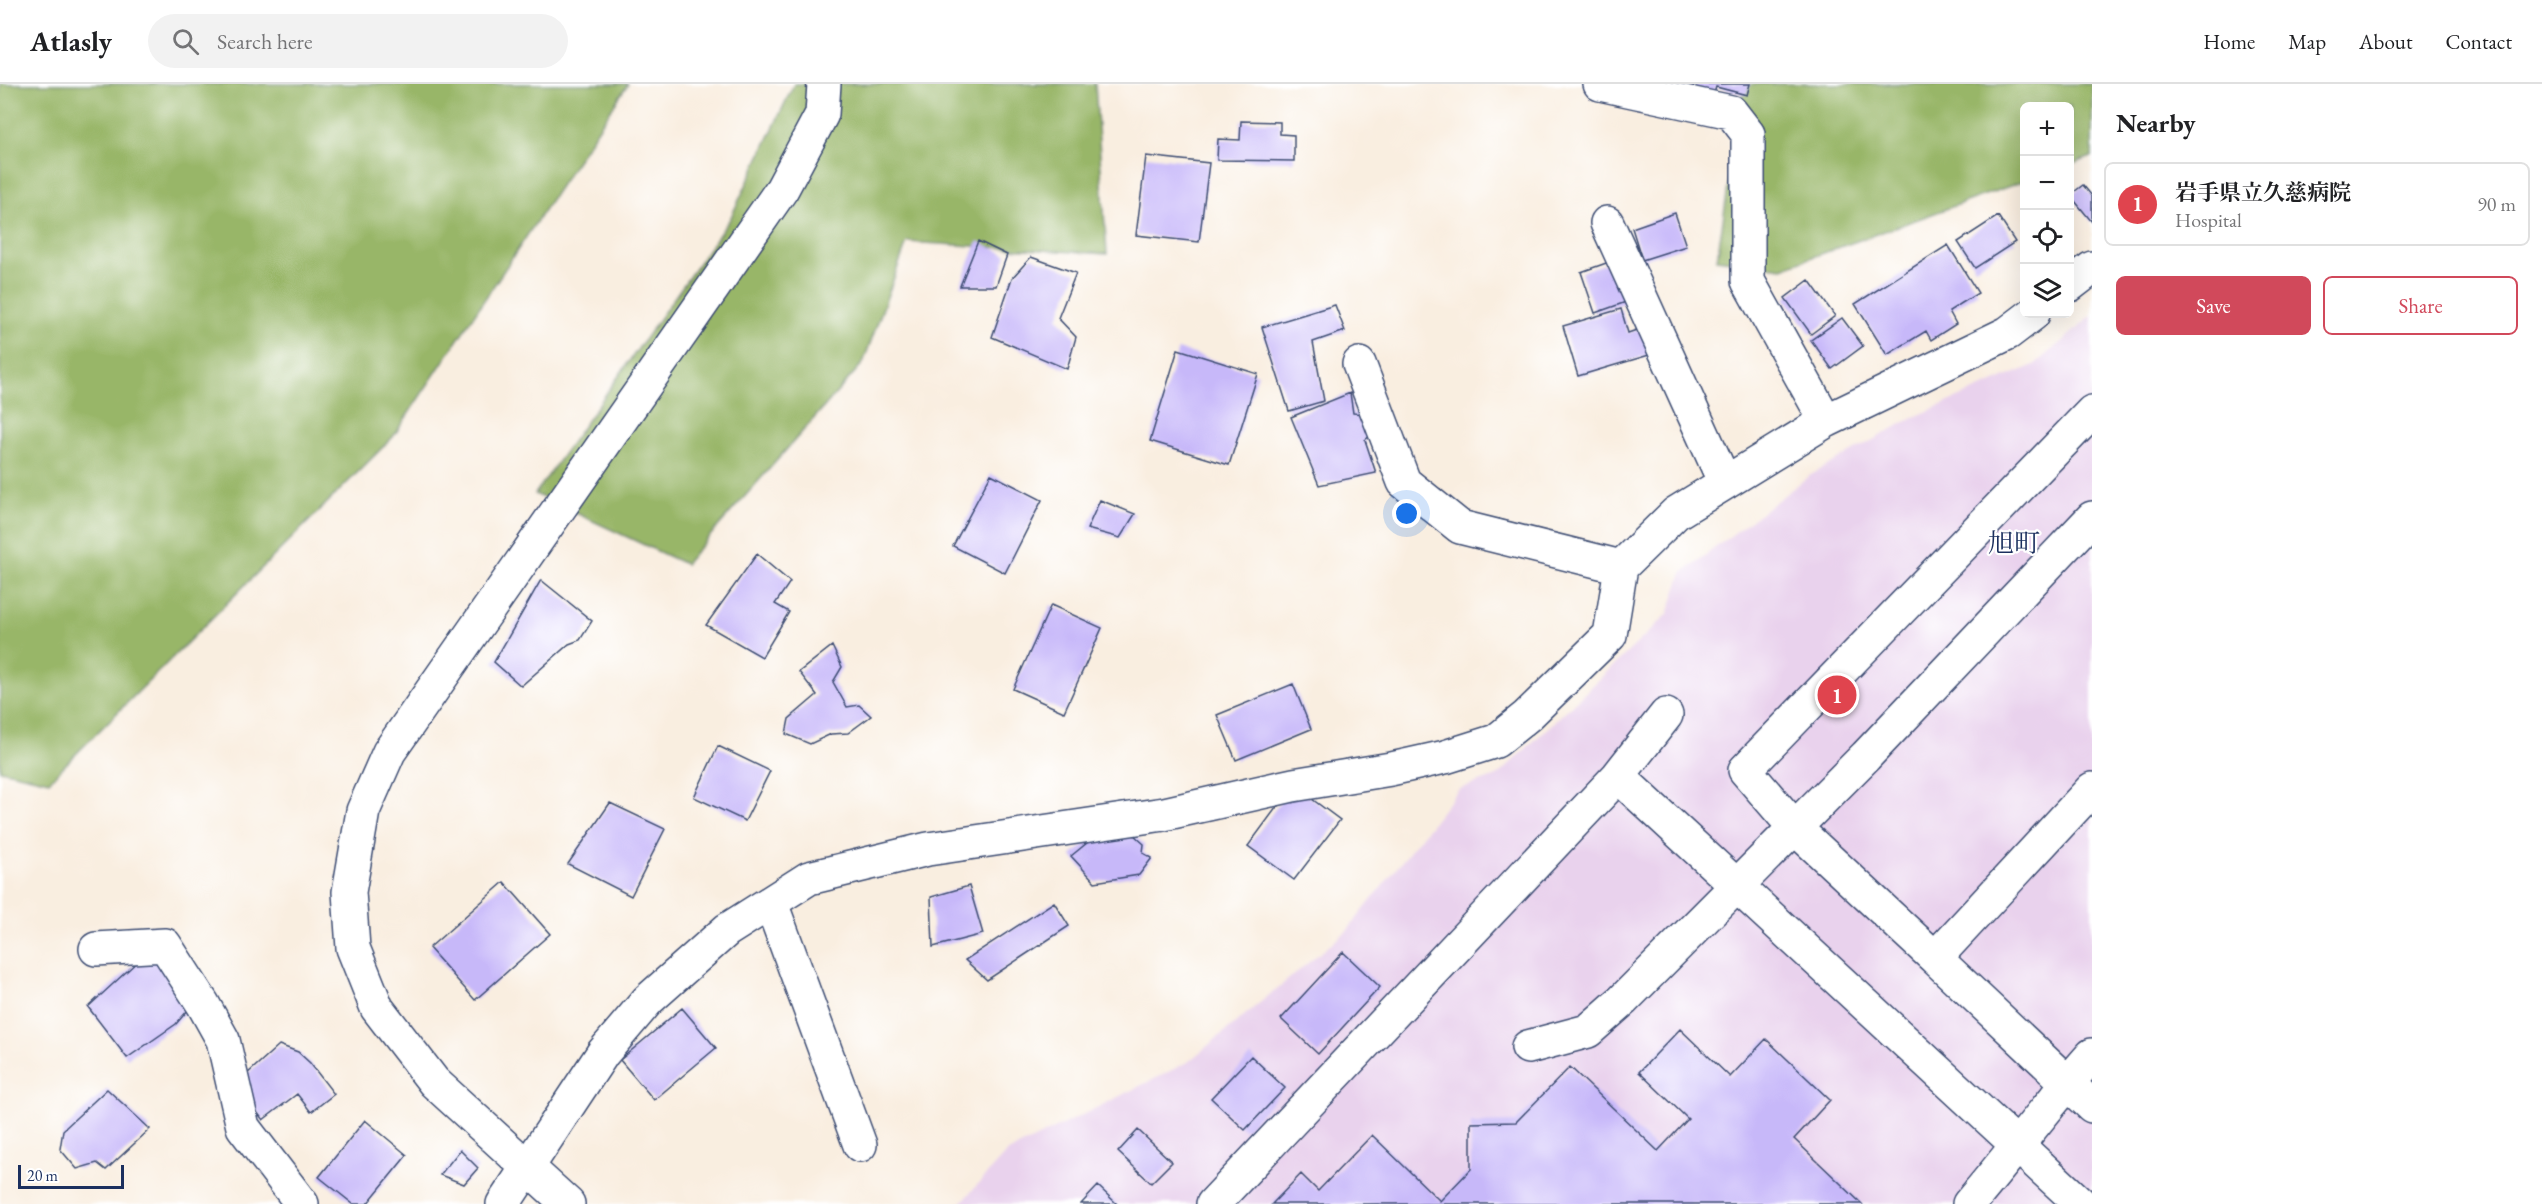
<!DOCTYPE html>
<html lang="en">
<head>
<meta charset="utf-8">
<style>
  body { margin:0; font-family:"EB Garamond","Noto Serif JP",serif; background:#f2f2f2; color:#202124 }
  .controls { position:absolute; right:18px; top:18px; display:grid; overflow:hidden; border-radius:9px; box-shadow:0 6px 24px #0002 }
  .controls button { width:54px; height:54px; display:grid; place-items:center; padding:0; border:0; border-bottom:2px solid #e0e0e0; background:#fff; color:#202124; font:30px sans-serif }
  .scale { position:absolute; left:18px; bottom:15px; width:106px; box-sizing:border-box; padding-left:6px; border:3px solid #1b2f5e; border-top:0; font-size:16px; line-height:21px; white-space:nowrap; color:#1b2f5e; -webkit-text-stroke:4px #fff; paint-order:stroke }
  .you { position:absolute; left:1407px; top:430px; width:21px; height:21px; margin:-15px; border:4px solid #fff; border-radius:50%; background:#1a73e8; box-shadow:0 0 0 9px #1a73e833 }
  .badge { display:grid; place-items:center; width:39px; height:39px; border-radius:50%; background:#d1495b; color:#fff; font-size:20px; font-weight:700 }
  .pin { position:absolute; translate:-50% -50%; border:3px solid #fff; box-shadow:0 2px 6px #0006 }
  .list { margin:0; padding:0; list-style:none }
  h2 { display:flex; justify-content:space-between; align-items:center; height:78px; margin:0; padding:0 24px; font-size:26px }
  h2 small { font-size:20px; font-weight:400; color:#757577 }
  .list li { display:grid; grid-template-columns:39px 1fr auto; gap:18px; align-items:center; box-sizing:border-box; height:84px; margin:0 12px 12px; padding:0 12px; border:2px solid #e0e0e0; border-radius:9px }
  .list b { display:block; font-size:22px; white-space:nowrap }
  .list p { margin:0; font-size:20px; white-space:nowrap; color:#757577 }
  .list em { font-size:20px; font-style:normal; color:#757577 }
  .actions { display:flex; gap:12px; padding:18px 24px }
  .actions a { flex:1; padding:14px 0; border:2px solid #d1495b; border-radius:9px; text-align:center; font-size:21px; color:#d1495b }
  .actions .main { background:#d1495b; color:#fff }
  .icon { flex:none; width:33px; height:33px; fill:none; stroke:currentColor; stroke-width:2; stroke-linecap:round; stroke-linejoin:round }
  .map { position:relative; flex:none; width:2092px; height:1120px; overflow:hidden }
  header { display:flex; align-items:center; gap:36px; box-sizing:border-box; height:84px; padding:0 30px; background:#fff; border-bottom:2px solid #e0e0e0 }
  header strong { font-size:28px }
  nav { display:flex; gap:33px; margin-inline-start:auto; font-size:21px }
  .search { width:420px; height:54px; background:#f2f2f2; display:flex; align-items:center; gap:15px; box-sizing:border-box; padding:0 21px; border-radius:33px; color:#757577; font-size:22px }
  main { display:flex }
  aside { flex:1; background:#fff }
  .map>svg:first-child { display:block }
</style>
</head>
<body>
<header>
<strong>Atlasly</strong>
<div class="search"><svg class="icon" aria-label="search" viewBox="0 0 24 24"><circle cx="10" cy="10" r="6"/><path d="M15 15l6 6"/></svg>Search here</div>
<nav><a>Home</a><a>Map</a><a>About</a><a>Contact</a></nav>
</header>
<main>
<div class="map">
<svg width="2092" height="1120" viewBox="0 0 2092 1120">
  <rect width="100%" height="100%" fill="#fff"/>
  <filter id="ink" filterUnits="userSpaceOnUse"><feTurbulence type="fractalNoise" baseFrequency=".0167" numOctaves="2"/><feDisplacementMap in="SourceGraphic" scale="12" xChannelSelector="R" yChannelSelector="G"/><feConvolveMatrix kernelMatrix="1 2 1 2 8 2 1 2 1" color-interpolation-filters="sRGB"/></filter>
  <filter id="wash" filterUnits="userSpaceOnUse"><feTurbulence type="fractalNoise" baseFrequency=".008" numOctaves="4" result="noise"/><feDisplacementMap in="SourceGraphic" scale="24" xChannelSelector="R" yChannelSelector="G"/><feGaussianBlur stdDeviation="1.35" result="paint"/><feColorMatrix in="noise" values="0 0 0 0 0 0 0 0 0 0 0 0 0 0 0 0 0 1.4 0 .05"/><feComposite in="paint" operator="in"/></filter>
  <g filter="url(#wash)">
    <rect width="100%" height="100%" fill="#f9eee0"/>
    <path fill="#e9d2ed" d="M 2092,232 L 2092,1120 L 960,1120 L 1006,1069 L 1188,978 L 1347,847 L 1459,705 L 1497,692 L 1668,530 L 1682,489 L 1809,392 L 1912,334 L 2034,281 Z"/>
    <path fill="#98b668" stroke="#5a7263" stroke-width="1.5" d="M 0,0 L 628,0 L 393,353 L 49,697 L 0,686 Z
      M 794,0 L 1095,0 L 1107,170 L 907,158 L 863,279 L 685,480 L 535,410 L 730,135 Z
      M 1744,0 L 2092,0 L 2092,73 L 2070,81 L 2070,22 L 2024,22 L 2024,97 L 1782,184 L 1717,175 Z"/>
    <g id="blocks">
      <path fill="#c7b8f9" d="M 1678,0 L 1750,0 L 1747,11 L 1716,3 L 1711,19 Z
        M 1241,37 L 1280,38 L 1280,50 L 1294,51 L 1294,77 L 1217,76 L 1218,55 L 1240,56 Z
        M 1146,72 L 1209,79 L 1199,158 L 1136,151 Z
        M 2083,101 L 2092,112 L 2092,138 L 2070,111 Z
        M 1675,129 L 1686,162 L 1642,176 L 1632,144 Z
        M 1998,132 L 2015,158 L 1975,184 L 1958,158 Z
        M 978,157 L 1007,171 L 996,202 L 960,202 Z
        M 1948,161 L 1978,209 L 1949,227 L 1956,240 L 1931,256 L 1926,247 L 1887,271 L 1855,220 Z
        M 1031,173 L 1076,189 L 1058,234 L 1076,253 L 1067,285 L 992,253 L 1012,194 Z
        M 1612,177 L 1626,218 L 1595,229 L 1581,188 Z
        M 1809,196 L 1835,232 L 1811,250 L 1785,214 Z
        M 1335,221 L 1345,247 L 1313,258 L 1324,317 L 1289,327 L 1262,243 Z
        M 1621,225 L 1628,249 L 1648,242 L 1656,269 L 1578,292 L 1563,242 Z
        M 1842,234 L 1863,262 L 1832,285 L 1811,256 Z
        M 1178,265 L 1258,290 L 1229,381 L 1150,357 Z
        M 1350,309 L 1353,329 L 1366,330 L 1375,348 L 1365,356 L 1376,389 L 1319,401 L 1291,333 Z
        M 991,390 L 1042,416 L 1005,489 L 953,462 Z
        M 1100,416 L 1135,430 L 1120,454 L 1087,445 Z
        M 757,470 L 790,498 L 775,520 L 789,528 L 762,573 L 706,541 Z
        M 541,496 L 592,537 L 580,556 L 569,560 L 521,602 L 494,578 Z
        M 1051,521 L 1102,544 L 1064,628 L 1013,605 Z
        M 832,562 L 842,583 L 833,598 L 847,623 L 859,621 L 871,632 L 848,649 L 831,650 L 810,660 L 786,650 L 789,635 L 817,611 L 799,588 Z
        M 1293,600 L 1311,645 L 1236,676 L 1217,631 Z
        M 718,662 L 770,687 L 745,737 L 694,713 Z
        M 1293,701 L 1340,736 L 1294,796 L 1248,762 Z
        M 610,719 L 665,745 L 631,812 L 568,780 Z
        M 1124,742 L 1144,760 L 1143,769 L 1152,774 L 1139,791 L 1095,798 L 1071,772 L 1103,746 Z
        M 504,798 L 550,850 L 475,916 L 429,864 Z
        M 969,802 L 983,850 L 933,863 L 931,813 Z
        M 1054,818 L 1069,842 L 987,896 L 965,876 Z
        M 154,866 L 195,918 L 176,940 L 127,974 L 88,923 L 139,876 Z
        M 1343,868 L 1380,903 L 1318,970 L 1281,935 Z
        M 682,924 L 716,964 L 654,1016 L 620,976 Z
        M 1680,945 L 1730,993 L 1766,955 L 1830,1016 L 1794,1055 L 1862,1120 L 1272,1120 L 1301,1090 L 1318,1107 L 1372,1051 L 1440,1117 L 1471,1085 L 1471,1039 L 1516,1038 L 1570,983 L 1658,1067 L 1688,1035 L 1639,988 Z
        M 279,961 L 298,968 L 310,979 L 334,1010 L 311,1028 L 297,1010 L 263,1036 L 236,1000 Z
        M 1251,972 L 1285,1004 L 1245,1046 L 1211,1014 Z
        M 107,1005 L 150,1045 L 106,1086 L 97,1079 L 77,1085 L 60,1065 L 63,1046 Z
        M 365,1036 L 407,1071 L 367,1120 L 353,1120 L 319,1093 Z
        M 1138,1046 L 1172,1078 L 1151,1099 L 1118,1068 Z
        M 460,1066 L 478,1084 L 464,1100 L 440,1091 Z
        M 1098,1102 L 1117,1120 L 1081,1120 Z"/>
    </g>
  </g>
  <g filter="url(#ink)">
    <use href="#blocks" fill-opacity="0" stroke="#3c4c72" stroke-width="1.5"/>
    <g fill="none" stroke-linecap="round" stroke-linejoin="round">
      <g stroke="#3c4c72" stroke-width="36">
        <path id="minor" d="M 1600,0 L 1731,28 L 1748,50 L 1748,197 L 1826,337
          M 1607,139 L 1725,399
          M 2070,201 L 2092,184
          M 1359,280 L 1404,398 L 1460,443 L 1621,483
          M 2092,328 L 1745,686 L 1795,744 L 1935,874 L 2092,705
          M 1618,692 L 2081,1120
          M 771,819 L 860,1061
          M 96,865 L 165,861 L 203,920 L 223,956 L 243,1043 L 302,1120
          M 1935,874 L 2092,1022
          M 1528,963 L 1588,947 L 1623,916 L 1866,672 L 2092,434
          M 503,1120 L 603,969 L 648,916 L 727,846 L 809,794 L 928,765 L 1164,730 L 1293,701 L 1391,685 L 1445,673 L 1496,657 L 1527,632 L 1610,551 L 1621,483 L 1676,429 L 1826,337 L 2008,249 L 2033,230
          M 568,1120 L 434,998 L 377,924 L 353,864 L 349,808 L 363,727 L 389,668 L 782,105 L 822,30 L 824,0
          M 1213,1120 L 1618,692 L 1666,631
          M 1969,1120 C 2011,1071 2049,1019 2092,971"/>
      </g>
      <use href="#minor" stroke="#fff" stroke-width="33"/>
    </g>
  </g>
  <g text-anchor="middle" stroke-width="4.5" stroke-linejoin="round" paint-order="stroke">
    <g font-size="26" fill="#1b2f5e" stroke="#fff">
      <text x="2014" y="468">旭町</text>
    </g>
  </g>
</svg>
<div class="controls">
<button>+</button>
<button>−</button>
<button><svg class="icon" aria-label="locate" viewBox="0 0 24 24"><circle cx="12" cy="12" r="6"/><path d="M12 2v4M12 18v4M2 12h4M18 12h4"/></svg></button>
<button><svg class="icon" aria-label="layers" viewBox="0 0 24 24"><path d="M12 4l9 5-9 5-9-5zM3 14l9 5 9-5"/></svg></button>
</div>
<div class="scale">20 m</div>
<div class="you"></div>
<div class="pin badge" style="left:1837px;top:611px;background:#e0444e">1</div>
</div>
<aside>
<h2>Nearby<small></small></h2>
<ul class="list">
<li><span class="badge" style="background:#e0444e">1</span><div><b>岩手県立久慈病院</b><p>Hospital</p></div><em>90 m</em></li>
</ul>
<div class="actions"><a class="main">Save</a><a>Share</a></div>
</aside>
</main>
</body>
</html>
